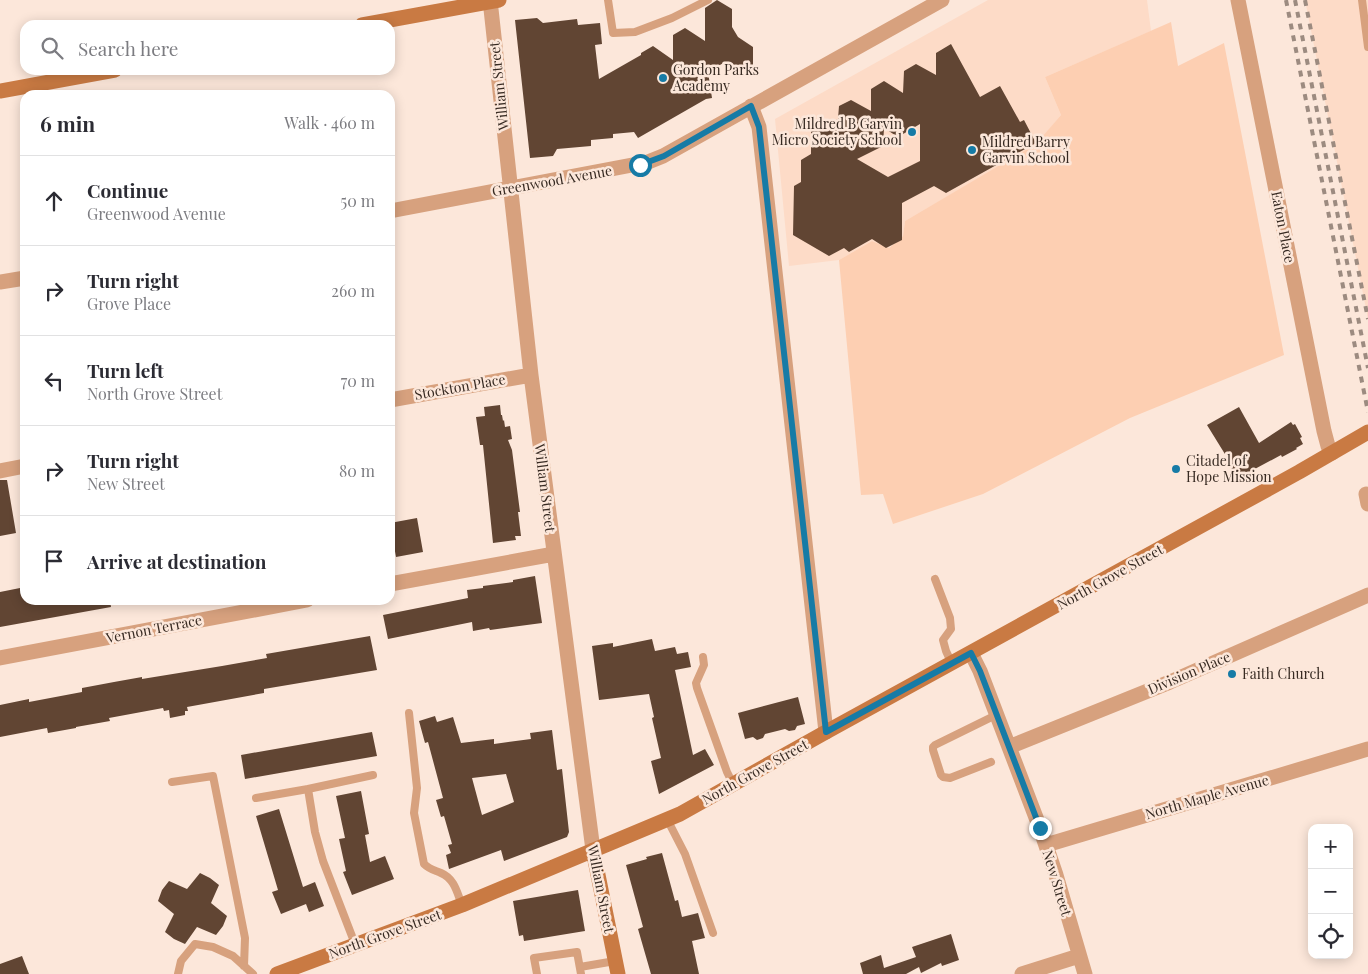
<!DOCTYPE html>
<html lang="en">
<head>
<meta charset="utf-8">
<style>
  body { margin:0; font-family:"Playfair Display",serif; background:#f7f7f7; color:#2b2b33 }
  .controls { position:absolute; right:15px; bottom:15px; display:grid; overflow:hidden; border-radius:10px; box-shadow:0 2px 12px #0003 }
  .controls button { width:45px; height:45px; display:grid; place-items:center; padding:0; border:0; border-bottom:1px solid #e1e1e2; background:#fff; color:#2b2b33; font:25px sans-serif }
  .stop { position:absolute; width:15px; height:15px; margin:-11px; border:4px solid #167ba6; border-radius:50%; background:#fff }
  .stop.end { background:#167ba6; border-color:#fff; box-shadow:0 1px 5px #0008 }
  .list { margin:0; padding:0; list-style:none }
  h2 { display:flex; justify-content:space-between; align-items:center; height:65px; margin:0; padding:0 20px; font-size:21px }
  h2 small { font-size:16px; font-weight:400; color:#7c7c81 }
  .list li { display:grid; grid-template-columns:32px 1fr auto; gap:15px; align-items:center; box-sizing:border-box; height:90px; padding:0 20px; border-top:1px solid #e1e1e2 }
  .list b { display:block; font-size:19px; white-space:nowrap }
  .list p { margin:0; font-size:16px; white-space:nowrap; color:#7c7c81 }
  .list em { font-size:16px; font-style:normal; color:#7c7c81 }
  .icon { flex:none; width:28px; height:28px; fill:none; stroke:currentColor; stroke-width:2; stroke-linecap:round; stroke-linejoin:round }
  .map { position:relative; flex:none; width:1368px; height:974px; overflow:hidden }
  .search { position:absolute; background:#fff; box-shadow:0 2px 12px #0003; left:20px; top:20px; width:375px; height:55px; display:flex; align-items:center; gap:12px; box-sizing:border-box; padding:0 18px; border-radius:15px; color:#7c7c81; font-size:19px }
  .panel { position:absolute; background:#fff; box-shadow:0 2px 12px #0003; left:20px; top:90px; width:375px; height:515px; border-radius:15px }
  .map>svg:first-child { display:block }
</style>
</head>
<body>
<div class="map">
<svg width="1368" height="974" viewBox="0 0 1368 974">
  <rect width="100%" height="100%" fill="#fce7da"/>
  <path fill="#fddbc7" d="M 988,0 L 1147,0 L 1151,31 L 1045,77 L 1061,115 L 1036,145 L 905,221 L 903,236 L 888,248 L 872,241 L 839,260 L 789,266 L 775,119 Z
    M 1305,0 L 1368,0 L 1368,319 Z"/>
  <path fill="#fdcfb2" d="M 1171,22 L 1178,66 L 1224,43 L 1284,355 L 1130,418 L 983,494 L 893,524 L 883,494 L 861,495 L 839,260 L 872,241 L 889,248 L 903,236 L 905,221 L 1036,144 L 1061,115 L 1045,77 Z"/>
  <path fill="#614533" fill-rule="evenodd" d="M 717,0 L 732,9 L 732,27 L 738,37 L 753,47 L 753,66 L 742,72 L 725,62 L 708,72 L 712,98 L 706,99 L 638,138 L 634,132 L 613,134 L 613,138 L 591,140 L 591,146 L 557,149 L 553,156 L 530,158 L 515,20 L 537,18 L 543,23 L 577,19 L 578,25 L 600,23 L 602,44 L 595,45 L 599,79 L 641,55 L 641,53 L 653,46 L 673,60 L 673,35 L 685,28 L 705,41 L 705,8 Z
    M 951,44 L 980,97 L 1000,86 L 1020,122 L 1024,120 L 1036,143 L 946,193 L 934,186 L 902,203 L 902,240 L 886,248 L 872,239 L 849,252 L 844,248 L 829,256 L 793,235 L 794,186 L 801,182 L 801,160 L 811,154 L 811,123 L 821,129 L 838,119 L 839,106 L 851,100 L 871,111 L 871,89 L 884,81 L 903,93 L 904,71 L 916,64 L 936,75 L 936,53 ZM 920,124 L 920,161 L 888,177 L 857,159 L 883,146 L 884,128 L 898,137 Z
    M 500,405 L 501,415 L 502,415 L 503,421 L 504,420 L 505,427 L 510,426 L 512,439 L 508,440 L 512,450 L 520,512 L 518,512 L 521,536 L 515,536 L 516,540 L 493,543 L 483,445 L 480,445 L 476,417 L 485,416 L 484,407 Z
    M 1239,407 L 1259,443 L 1291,422 L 1293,425 L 1295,424 L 1302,437 L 1300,438 L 1303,444 L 1296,448 L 1297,449 L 1282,457 L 1281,455 L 1238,478 L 1226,460 L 1228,459 L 1207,425 Z
    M 0,480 L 7,480 L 16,533 L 0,536 Z
    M 417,518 L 423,552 L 396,557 L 390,523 Z
    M 535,576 L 542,623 L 490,630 L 489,628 L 473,631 L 472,622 L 388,639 L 383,615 L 468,598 L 467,590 L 483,588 L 483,586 L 513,582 L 513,580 Z
    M 25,587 L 25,600 L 110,600 L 111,607 L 0,627 L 0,592 Z
    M 370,636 L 377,670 L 264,689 L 264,693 L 187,707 L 188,711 L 185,711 L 185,715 L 170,718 L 169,710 L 164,711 L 163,708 L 109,718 L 110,721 L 76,727 L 76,728 L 48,733 L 47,728 L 0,737 L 0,705 L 29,699 L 29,702 L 82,692 L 82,688 L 114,682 L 142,677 L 142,679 L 222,666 L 267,658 L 266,654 Z
    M 652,639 L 655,651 L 675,647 L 677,654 L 688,652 L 691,667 L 675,670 L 693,755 L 705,749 L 714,765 L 659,794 L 651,761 L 661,758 L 652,718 L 654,717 L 649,694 L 599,700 L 592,646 L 613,643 L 613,647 Z
    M 798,697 L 805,724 L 797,726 L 795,730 L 789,731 L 785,729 L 765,734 L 763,738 L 757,740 L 753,737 L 745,739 L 738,713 Z
    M 435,716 L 437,722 L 453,717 L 461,743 L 494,739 L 494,744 L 531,739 L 530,733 L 552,730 L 557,770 L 562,769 L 569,832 L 567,837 L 504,861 L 501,850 L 449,869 L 446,855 L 451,853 L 448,845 L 452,844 L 444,816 L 441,817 L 436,800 L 443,798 L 428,742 L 425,743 L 419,721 ZM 506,774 L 514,802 L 482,815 L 472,778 Z
    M 372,732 L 377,756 L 245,779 L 241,755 Z
    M 361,791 L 369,834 L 365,835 L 370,862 L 385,856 L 394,879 L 352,895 L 343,872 L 346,871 L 339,839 L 345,838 L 336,796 Z
    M 279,809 L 303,887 L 315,882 L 324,906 L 309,912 L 306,904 L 281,914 L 272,892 L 278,890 L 256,816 Z
    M 662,853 L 675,901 L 678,900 L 682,917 L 698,913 L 705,938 L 692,941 L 699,974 L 651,974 L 638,929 L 643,927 L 626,865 L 647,859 L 646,857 Z
    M 200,873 L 210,878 L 219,885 L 211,903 L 227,916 L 223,926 L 216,935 L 197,927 L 185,944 L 174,939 L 165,932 L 174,914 L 158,901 L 162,890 L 169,881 L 187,889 Z
    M 578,890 L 585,931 L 524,941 L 523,935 L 519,936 L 513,901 Z
    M 951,934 L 959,960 L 942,966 L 941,963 L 921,973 L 919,967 L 906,974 L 863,974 L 860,963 L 881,955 L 884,968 L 916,957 L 912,947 Z
    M 22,956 L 29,974 L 0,974 L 0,964 Z"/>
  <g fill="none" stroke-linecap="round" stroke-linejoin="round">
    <path stroke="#d7a17e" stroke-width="8" d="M 608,0 L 613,33 L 635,32 L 672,18 L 708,0
      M 1362,0 L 1368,47
      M 935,579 L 950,618 L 951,629 L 943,640 L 946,651 L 952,664
      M 703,657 L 704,665 L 696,683 L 697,688 L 727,772 L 733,784
      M 409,713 L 417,788 L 414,813 L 424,864 C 429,869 434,870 441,873 C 455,879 457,893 462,905
      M 991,762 L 950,778 L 943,777 L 941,775 L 933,750 L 933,747 L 935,745 L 996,715
      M 172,782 L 213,776 L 245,938 L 244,966
      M 308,789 L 373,775
      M 256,798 L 308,789 L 315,832 L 323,861 L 355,944
      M 667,819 L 685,854 L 713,933
      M 580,967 L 615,961
      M 178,974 L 181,961 L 195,944 L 213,947 L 233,956 L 253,974
      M 537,974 L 534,958 L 577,952 L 581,974"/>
    <path stroke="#d7a17e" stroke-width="15" d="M 490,0 L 531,375 L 593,850
      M 1238,0 L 1324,431 L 1328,446 L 1332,453
      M 751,106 L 759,127 L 826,732
      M 390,211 L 648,162 L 663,156 L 942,0
      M 0,282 L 25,278
      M 390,400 L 531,375
      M 0,471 L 25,466
      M 1366,494 L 1368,504
      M 390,584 L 554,554
      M 971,653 L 980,671 L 1040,828 L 1056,875 L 1085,974
      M 0,658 L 307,600
      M 1009,747 L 1170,682 L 1368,595
      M 1046,845 L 1368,749
      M 1022,974 L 1079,956"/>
    <path stroke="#c97a43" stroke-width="15" d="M 362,25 L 499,0
      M 0,91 L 115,70
      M 593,850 L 618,974
      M 277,974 L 462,905 L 680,814 L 826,732 L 1299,472 L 1368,432"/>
    <path stroke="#9c8b80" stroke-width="4" stroke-dasharray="6 6" stroke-linecap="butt" d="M 1286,0 L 1368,412
      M 1295,0 L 1368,368
      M 1305,0 L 1368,319"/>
  </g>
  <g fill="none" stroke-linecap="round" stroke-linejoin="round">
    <path stroke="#167ba6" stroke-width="6" d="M 640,165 L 664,156 L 751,106 L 759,127 L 826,732 L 971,653 L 980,671 L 1040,828"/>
  </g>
  <g fill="#167ba6" stroke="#fce7da" stroke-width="2">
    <circle cx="663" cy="78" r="5"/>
    <circle cx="912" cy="132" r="5"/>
    <circle cx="972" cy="150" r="5"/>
    <circle cx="1176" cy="469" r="5"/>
    <circle cx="1232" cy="674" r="5"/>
  </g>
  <g text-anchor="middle" stroke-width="5" stroke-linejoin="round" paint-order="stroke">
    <g font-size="14" fill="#372a22" stroke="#fce7da" text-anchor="start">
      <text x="673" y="75">Gordon Parks<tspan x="673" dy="16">Academy</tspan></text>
      <text x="902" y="129" text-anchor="end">Mildred B Garvin<tspan x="902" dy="16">Micro Society School</tspan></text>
      <text x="982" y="147">Mildred Barry<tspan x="982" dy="16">Garvin School</tspan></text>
      <text x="1186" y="466">Citadel of<tspan x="1186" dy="16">Hope Mission</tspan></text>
      <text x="1242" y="679">Faith Church</text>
    </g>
    <g font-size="14" fill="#372a22" stroke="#fce7da">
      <text transform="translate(499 86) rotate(-96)" y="5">William Street</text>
      <text transform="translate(552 181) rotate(-10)" y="5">Greenwood Avenue</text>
      <text transform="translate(1283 227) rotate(79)" y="5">Eaton Place</text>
      <text transform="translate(460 387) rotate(-10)" y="5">Stockton Place</text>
      <text transform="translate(545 488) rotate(83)" y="5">William Street</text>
      <text transform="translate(1110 577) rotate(-29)" y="5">North Grove Street</text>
      <text transform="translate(154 629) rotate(-11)" y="5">Vernon Terrace</text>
      <text transform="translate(1189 673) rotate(-23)" y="5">Division Place</text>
      <text transform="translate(755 772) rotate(-29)" y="5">North Grove Street</text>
      <text transform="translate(1207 797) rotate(-16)" y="5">North Maple Avenue</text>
      <text transform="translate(1057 883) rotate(73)" y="5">New Street</text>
      <text transform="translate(601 889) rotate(79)" y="5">William Street</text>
      <text transform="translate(385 934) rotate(-20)" y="5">North Grove Street</text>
    </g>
  </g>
</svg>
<div class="controls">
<button>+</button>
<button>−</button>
<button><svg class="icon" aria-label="locate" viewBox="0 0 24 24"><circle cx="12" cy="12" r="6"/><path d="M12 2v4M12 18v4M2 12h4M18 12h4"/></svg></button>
</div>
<div class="stop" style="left:640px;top:165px"></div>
<div class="stop end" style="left:1040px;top:828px"></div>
<div class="search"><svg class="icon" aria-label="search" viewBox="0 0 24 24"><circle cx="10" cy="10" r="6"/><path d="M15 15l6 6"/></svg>Search here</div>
<section class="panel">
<h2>6 min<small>Walk · 460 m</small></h2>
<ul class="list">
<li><svg class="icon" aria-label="ahead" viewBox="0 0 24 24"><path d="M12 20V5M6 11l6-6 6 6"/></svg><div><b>Continue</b><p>Greenwood Avenue</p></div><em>50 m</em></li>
<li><svg class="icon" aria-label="right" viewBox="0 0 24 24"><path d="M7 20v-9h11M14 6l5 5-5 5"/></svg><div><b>Turn right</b><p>Grove Place</p></div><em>260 m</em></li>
<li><svg class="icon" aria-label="left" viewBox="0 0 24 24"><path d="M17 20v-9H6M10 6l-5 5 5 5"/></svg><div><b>Turn left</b><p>North Grove Street</p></div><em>70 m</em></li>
<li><svg class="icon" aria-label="right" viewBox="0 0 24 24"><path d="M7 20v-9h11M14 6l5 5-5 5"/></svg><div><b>Turn right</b><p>New Street</p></div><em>80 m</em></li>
<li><svg class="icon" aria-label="arrive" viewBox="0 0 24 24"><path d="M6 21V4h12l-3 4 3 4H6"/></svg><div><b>Arrive at destination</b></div></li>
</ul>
</section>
</div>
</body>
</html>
